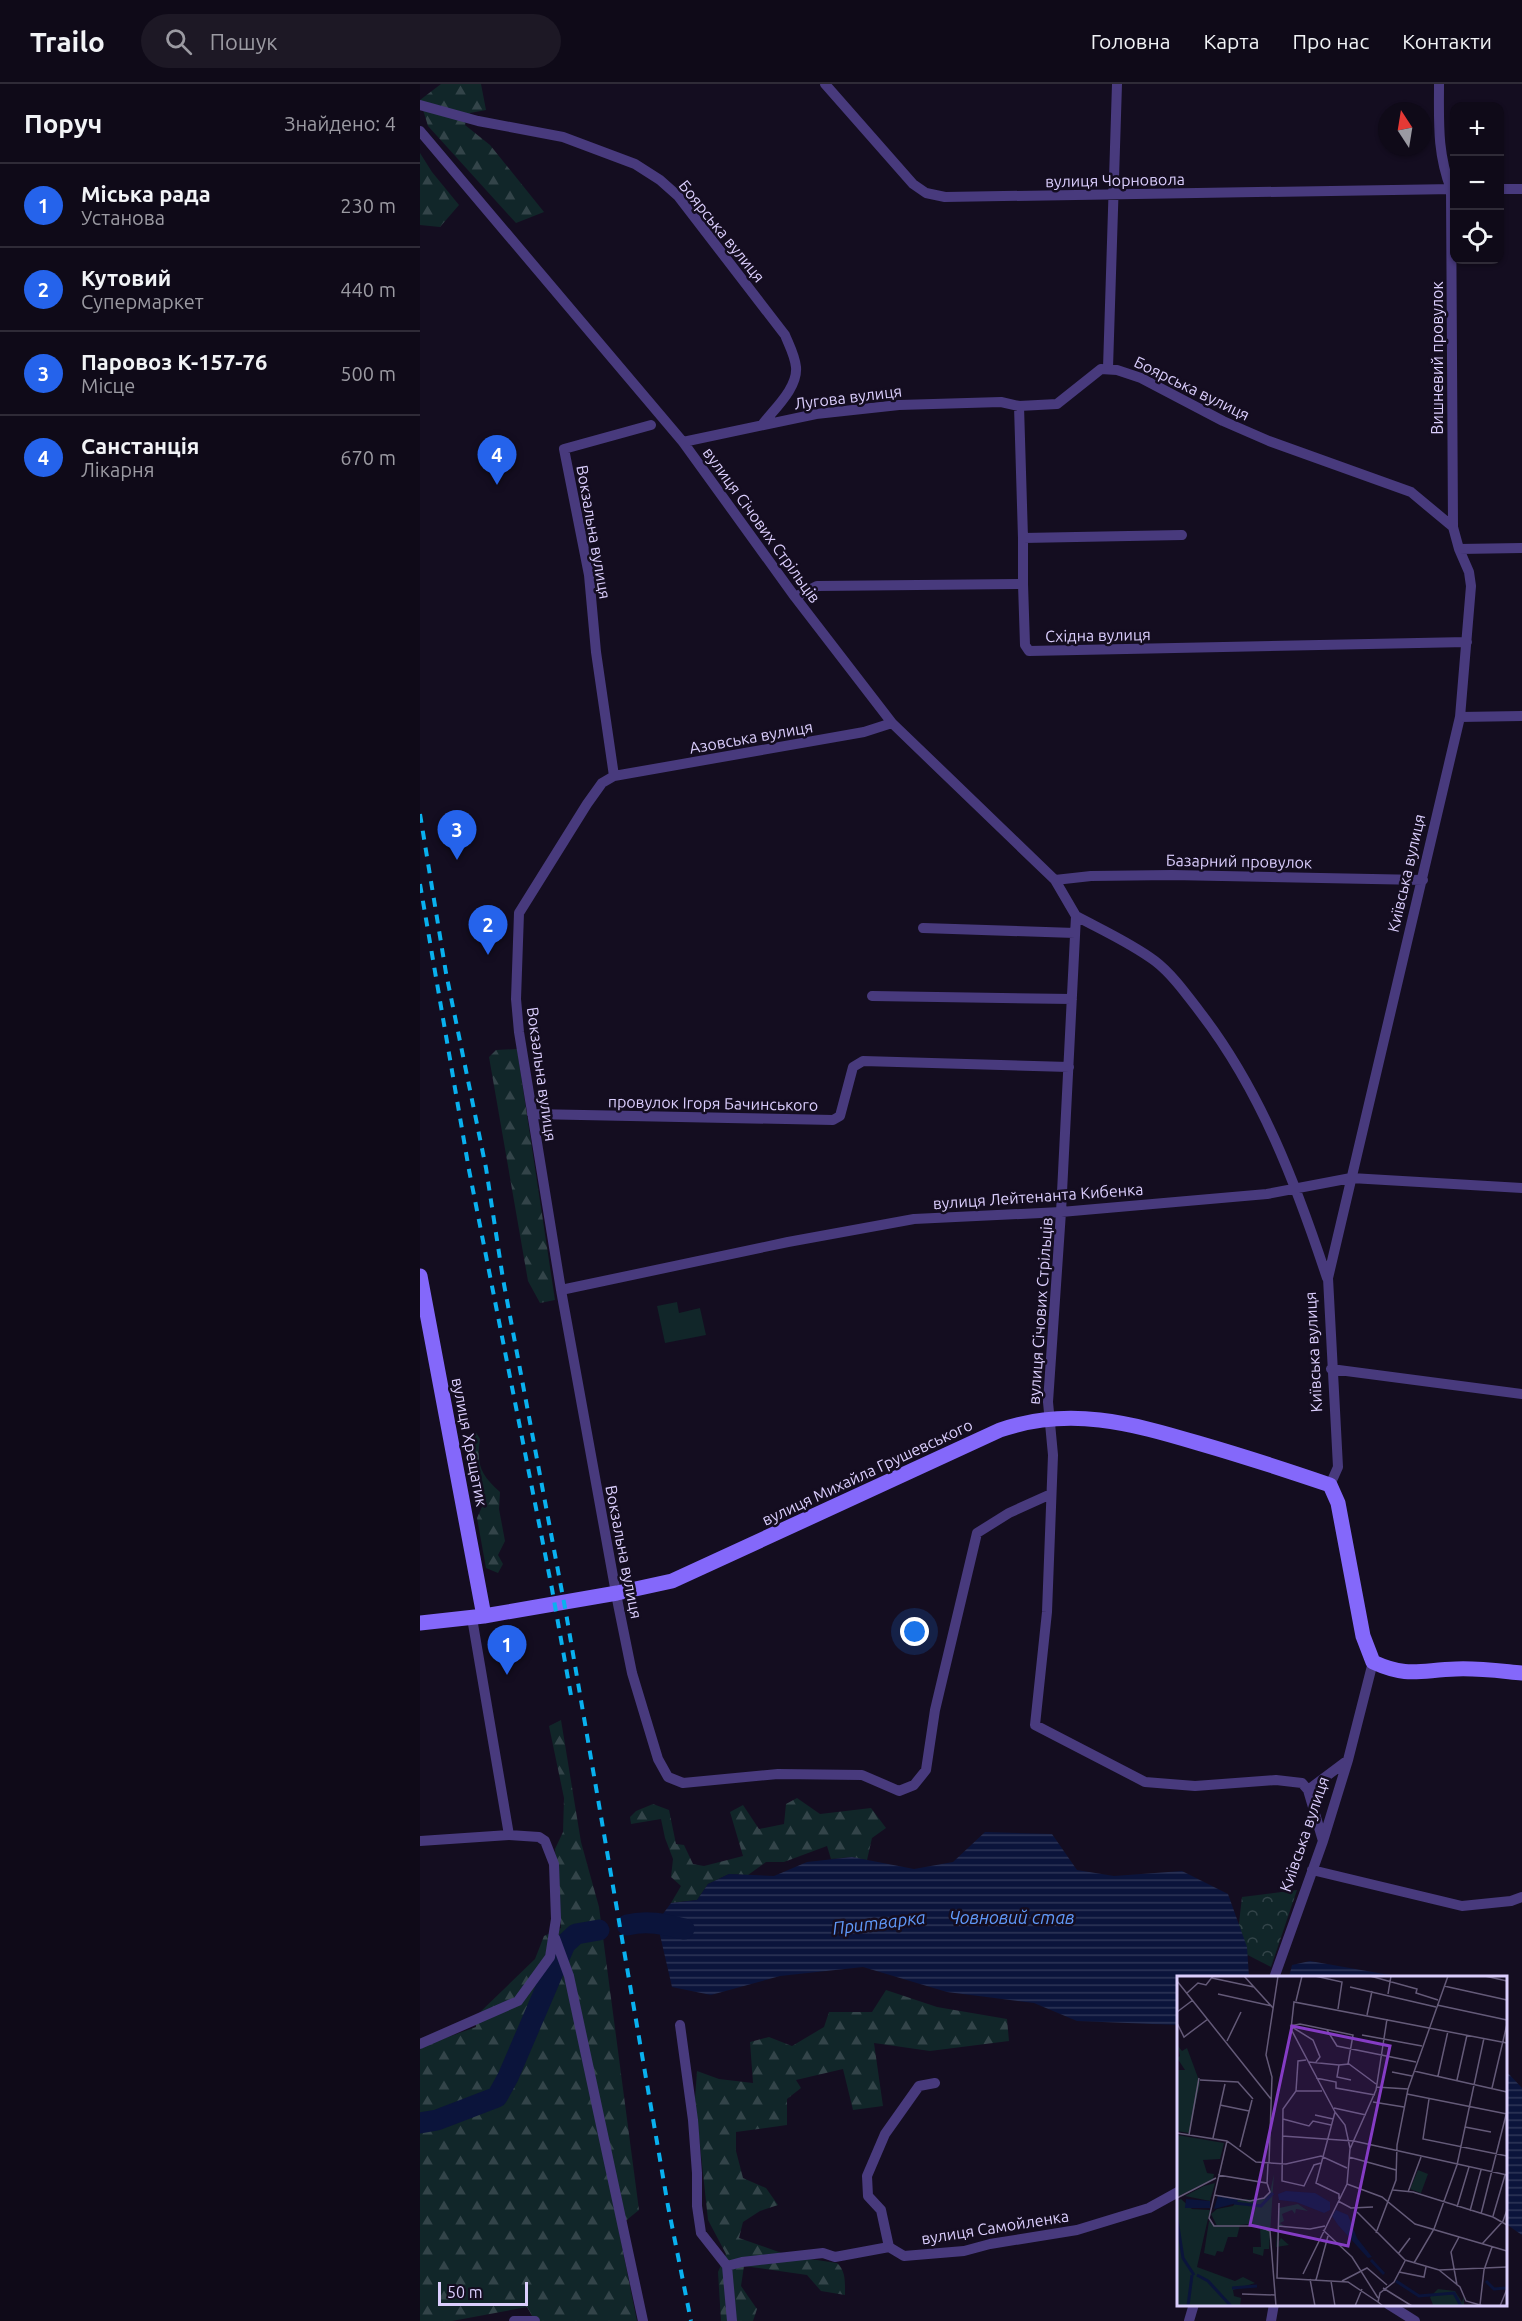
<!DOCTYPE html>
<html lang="uk">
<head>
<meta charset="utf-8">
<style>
  body { margin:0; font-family:Ubuntu,sans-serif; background:#1d1825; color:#f1f3f6 }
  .controls { position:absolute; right:18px; top:18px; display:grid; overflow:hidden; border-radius:12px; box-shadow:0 2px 4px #0004 }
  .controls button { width:54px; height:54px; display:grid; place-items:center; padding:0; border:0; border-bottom:2px solid #2f2b37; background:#0f0a18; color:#f1f3f6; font:30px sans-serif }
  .compass { position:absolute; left:958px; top:18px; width:54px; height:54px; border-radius:50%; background:#0f0a18; box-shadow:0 2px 4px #0004; rotate:348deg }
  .scale { position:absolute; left:18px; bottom:15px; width:90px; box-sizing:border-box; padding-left:6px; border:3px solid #dbcefd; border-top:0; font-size:16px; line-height:21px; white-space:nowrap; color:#dbcefd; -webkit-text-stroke:4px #140d20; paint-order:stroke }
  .you { position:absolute; left:495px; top:1548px; width:21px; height:21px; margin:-15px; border:4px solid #fff; border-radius:50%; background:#1a73e8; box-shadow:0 0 0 9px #1a73e833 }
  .badge { display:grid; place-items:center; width:39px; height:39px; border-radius:50%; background:#2563eb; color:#fff; font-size:20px; font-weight:700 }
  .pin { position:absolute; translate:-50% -50px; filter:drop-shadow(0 2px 3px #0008) }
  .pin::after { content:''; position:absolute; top:32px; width:21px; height:18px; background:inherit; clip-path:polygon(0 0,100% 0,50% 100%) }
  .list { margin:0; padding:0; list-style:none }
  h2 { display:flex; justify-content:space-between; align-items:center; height:78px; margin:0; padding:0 24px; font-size:26px }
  h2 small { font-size:20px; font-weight:400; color:#9b9aa2 }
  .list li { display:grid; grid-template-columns:39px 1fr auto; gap:18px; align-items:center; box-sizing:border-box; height:84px; padding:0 24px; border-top:2px solid #2f2b37 }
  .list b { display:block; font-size:22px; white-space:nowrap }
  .list p { margin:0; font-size:20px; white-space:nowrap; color:#9b9aa2 }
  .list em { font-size:20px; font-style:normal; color:#9b9aa2 }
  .icon { flex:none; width:33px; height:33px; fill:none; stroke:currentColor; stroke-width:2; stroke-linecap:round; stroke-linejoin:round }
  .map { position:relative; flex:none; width:1102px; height:2237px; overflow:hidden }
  header { display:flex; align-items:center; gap:36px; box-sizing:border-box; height:84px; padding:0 30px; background:#0f0a18; border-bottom:2px solid #2f2b37 }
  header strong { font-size:28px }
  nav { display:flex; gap:33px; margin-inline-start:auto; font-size:21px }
  .search { width:420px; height:54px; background:#1d1825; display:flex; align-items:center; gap:15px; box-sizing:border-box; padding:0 21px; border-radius:33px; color:#9b9aa2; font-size:22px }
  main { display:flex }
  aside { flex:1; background:#0f0a18 }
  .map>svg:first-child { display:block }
</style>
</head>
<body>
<header>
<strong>Trailo</strong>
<div class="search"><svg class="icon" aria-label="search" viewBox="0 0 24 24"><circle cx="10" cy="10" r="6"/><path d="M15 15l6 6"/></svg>Пошук</div>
<nav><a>Головна</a><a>Карта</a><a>Про нас</a><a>Контакти</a></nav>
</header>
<main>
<aside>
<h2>Поруч<small>Знайдено: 4</small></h2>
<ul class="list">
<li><span class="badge">1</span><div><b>Міська рада</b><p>Установа</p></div><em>230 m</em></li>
<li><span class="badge">2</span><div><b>Кутовий</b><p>Супермаркет</p></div><em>440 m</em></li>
<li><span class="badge">3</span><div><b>Паровоз К-157-76</b><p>Місце</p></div><em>500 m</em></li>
<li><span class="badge">4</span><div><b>Санстанція</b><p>Лікарня</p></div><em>670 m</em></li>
</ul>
</aside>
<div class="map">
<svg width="1102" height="2237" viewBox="0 0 1102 2237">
  <defs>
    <pattern id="forest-firs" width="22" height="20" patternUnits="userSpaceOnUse" patternTransform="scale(1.5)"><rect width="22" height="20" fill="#112629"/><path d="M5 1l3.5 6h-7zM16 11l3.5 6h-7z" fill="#334449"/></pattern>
    <pattern id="park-crowns" width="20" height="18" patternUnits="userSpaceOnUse" patternTransform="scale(1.5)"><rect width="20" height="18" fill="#112629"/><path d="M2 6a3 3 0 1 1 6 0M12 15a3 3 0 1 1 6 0" fill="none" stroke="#334449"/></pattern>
    <pattern id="water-rules" width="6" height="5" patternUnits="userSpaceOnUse" patternTransform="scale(1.5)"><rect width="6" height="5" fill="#0b143b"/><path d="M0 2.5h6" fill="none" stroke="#2e3558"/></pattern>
  </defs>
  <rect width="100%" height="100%" fill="#140d20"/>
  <path fill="url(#forest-firs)" d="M 21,0 L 61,0 L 66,26 L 50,29 L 45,41 L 70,61 L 124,128 L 96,139 L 8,42 L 0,16 Z
    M 0,69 L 12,88 L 39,121 L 20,143 L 0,141 Z
    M 97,965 L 135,1216 L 120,1219 L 108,1197 L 69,973 L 76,966 Z
    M 55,1347 L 60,1355 C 56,1381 61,1391 80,1408 L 79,1425 L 85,1457 L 78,1471 L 83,1480 L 78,1489 L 66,1484 L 57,1434 L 65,1416 L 54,1411 L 46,1379 L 44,1353 Z
    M 141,1636 L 161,1758 L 179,1823 L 219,2126 L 198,2143 L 217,2237 L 115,2237 L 107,2223 L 32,2237 L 0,2237 L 0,1963 L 56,1943 L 55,1933 L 115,1875 L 124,1852 L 141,1844 L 135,1765 L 143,1748 L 144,1714 L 129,1642 Z
    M 377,1714 L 400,1730 L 451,1724 L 466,1744 L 452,1754 L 447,1776 L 432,1773 L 411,1775 L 407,1762 L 364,1778 L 346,1778 L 328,1791 L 309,1790 L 288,1800 L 277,1816 L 251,1819 L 261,1802 L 251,1793 L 253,1775 L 245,1754 L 241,1735 L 211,1740 L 210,1733 L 216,1727 L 233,1720 L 249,1726 L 256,1760 L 264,1761 L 273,1780 L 284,1782 L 323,1772 L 310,1728 L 323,1721 L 339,1745 L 364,1740 L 366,1720 Z
    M 466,1906 L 517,1923 L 587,1935 L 589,1957 L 510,1967 L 454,1959 L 463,2022 L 433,2026 L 423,1985 L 376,1996 L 381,2004 L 367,2015 L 367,2041 L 316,2048 L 316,2067 L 323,2094 L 346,2104 L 358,2121 L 340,2127 L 323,2138 L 319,2154 L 370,2172 L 417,2179 C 426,2187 425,2199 425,2211 L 401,2207 L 387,2191 L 324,2182 L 321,2202 L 337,2225 L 333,2237 L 301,2237 L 298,2188 L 306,2170 L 288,2136 L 275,2015 L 277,1987 L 299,1995 L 333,1999 L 330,1958 L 349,1953 L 372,1962 L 404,1943 L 409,1928 L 452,1928 Z"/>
  <path fill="url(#park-crowns)" d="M 877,1806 L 851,1883 L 816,1865 L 822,1813 Z"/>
  <path fill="#112629" d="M 257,1218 L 259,1229 L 280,1224 L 286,1251 L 245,1259 L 237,1222 Z"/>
  <path fill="url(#water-rules)" d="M 565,1748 L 632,1750 L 657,1786 L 694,1792 L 762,1787 L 808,1810 L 827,1863 L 829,1893 L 758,1894 L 758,1941 L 657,1937 L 614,1919 L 527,1908 L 443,1883 L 360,1892 L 291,1911 L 252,1903 L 237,1838 L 251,1819 L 277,1816 L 288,1800 L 309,1790 L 354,1792 L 387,1778 L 432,1773 L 494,1785 L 533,1778 Z
    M 890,1877 L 981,1893 L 869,1893 L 872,1881 Z
    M 1086,1987 L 1102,2004 L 1102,2151 L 1086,2140 Z"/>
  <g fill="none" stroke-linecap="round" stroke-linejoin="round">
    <path stroke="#0b143b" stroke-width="21" d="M 207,1841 C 227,1836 244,1840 264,1845
      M 0,2039 L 17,2036 L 77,2013 L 88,1993 L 145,1860 L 156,1850 L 179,1846"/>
    <path stroke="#483a7d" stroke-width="10" d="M 405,0 L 493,100 L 506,109 L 525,113 L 1034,105
      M 0,21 L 58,37 L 143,53 L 215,80 L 240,96 L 258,112 L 365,251 C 369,261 375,272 376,283 C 378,304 354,325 342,341
      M 0,47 L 263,358 L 375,513 L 472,639 L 635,796 L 656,832 L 641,1128 L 628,1318 L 633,1371 L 627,1528 L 615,1641 L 725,1698 L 775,1702 L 856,1696 L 882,1699 L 888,1706 L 903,1757
      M 1080,105 L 1102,105
      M 688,284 L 697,0
      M 231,341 L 144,365 L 169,491 L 176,568 L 194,692 L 182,699 L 167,720 L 99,829 L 96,915 L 99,948 L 141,1206 L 198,1520 L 212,1589 L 238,1675 L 248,1693 L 263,1699 L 358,1690 L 442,1691 L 479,1707 L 494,1701 L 506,1686 L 515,1626 L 557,1449 L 589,1429 L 631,1410
      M 263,358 L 396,330 L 479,321 L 581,318 L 599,322
      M 762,451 L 603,454 L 599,322 L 637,320 L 681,285 L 697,286 L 721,294 L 803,337 L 849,357 L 991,408 L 1033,443
      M 603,454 L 603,500
      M 1039,465 L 1102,464
      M 375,513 L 397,502 L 603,500 L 605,561 L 609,567 L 1047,558
      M 1040,633 L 1102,632
      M 194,692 L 444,648 L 472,639
      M 635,796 L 671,792 L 752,791 L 1003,796
      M 656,832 C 682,846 711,859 735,877 C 752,890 767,911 780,928 C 841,1007 876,1100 907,1194
      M 503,844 L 655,849
      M 452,912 L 652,915
      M 112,1030 L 413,1036 L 420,1032 L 433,983 L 443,977 L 649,983
      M 141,1206 L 368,1158 L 494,1135 L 641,1128 L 847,1110 L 931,1094 L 1102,1104
      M 911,1285 L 1102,1310
      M 910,1401 L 918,1383 L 908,1194 L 1040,633 L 1051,502 L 1049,488 L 1039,465 L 1033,443 L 1031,105 C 1017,69 1019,38 1019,0
      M 888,1706 L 928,1676
      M 0,1757 L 89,1751 L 52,1534
      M 892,1786 L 1042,1822 L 1091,1817 L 1102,1813
      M 135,1854 L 149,1892 L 223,2237
      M 854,1894 L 903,1757 L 928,1676 L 953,1578
      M 260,1941 L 273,2036 L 277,2089 L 277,2122 L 281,2149 L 307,2182 L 312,2237
      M 0,1960 L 98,1917 L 130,1873 L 136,1835 L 134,1780 L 125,1757 L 119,1753 L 89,1751
      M 469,2163 L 461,2126 L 448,2112 L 447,2092 L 465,2050 L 499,2002 L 515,1999
      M 307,2182 L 322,2178 L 403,2169 L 415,2173 L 469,2163 L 484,2172 L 544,2167 L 570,2160 L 657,2146 L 729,2124 L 758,2108
      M 968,2220 L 995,2237
      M 94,2237 L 115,2237
      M 769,2237 L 774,2220
      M 851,2237 L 854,2220"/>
    <path stroke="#8468fa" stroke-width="15" d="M 0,1192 L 64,1532
      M 0,1539 L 64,1532 L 197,1509 L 252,1497 L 580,1346 C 649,1322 711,1339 778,1359 C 823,1372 866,1386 910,1401 L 918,1419 L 943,1552 L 953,1578 C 988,1594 1000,1586 1036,1585 C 1058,1584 1080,1587 1102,1589"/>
    <path stroke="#09b1ef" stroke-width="4" stroke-dasharray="9 8" stroke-linecap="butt" d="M 0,730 L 26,889 L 66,1084 L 83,1195 L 146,1529 L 248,2122 L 271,2237
      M 0,800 L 49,1086 L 132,1505 L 152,1617"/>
  </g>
  <g text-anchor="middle" stroke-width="5" stroke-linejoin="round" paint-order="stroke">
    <g font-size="16" fill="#dbcefd" stroke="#140d20">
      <text transform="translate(695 96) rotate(-1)" y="6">вулиця Чорновола</text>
      <text transform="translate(302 147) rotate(51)" y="6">Боярська вулиця</text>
      <text transform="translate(1017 274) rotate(-90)" y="6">Вишневий провулок</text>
      <text transform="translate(772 304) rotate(26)" y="6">Боярська вулиця</text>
      <text transform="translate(428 313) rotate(-7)" y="6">Лугова вулиця</text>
      <text transform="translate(342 441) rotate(54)" y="6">вулиця Січових Стрільців</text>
      <text transform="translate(174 448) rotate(80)" y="6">Вокзальна вулиця</text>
      <text transform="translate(678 551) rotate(-1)" y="6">Східна вулиця</text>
      <text transform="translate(331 653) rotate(-10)" y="6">Азовська вулиця</text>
      <text transform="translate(819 777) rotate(1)" y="6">Базарний провулок</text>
      <text transform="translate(986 789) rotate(-77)" y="6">Київська вулиця</text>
      <text transform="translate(122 990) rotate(82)" y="6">Вокзальна вулиця</text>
      <text transform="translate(293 1019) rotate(1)" y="6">провулок Ігоря Бачинського</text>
      <text transform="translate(618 1112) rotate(-4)" y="6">вулиця Лейтенанта Кибенка</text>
      <text transform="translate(620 1227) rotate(-86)" y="6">вулиця Січових Стрільців</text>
      <text transform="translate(893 1268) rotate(-93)" y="6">Київська вулиця</text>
      <text transform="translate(50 1358) rotate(79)" y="6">вулиця Хрещатик</text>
      <text transform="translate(447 1388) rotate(-25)" y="6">вулиця Михайла Грушевського</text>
      <text transform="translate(204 1468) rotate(79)" y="6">Вокзальна вулиця</text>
      <text transform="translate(884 1750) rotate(-71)" y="6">Київська вулиця</text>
      <text transform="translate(575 2143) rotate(-9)" y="6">вулиця Самойленка</text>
    </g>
    <g font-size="18" font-style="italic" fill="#6099f9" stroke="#140d20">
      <text x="592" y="1840">Човновий став</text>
      <text transform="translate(459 1839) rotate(-7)" y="6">Притварка</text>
    </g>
  </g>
  <g transform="translate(757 1892)">
    <rect width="330" height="330" fill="#140d20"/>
    <path d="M 1,70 L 5,75 L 10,72 L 23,107 L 12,157 L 0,155 L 0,94 L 8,94 L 0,82 L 3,80 ZM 0,159 L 47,167 L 43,183 L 26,184 L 30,197 L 37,198 L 36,203 L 0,221 ZM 97,198 L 92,273 L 87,273 L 86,280 L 76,277 L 76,271 L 84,271 L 83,250 L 72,248 L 63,249 L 60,261 L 51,261 L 46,276 L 40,275 L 38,280 L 27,277 L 32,245 L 40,250 L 34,238 L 40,233 L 56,230 L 61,223 L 83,224 L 93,216 ZM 38,207 L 33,225 L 8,220 L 27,210 ZM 4,223 L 15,233 L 33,234 L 20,291 L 58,305 L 66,301 L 78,307 L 56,314 L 57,320 L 64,322 L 63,330 L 0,330 L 0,225 ZM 121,228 L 131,235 L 119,233 L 118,238 L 115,234 L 105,238 L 107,245 L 103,247 L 111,253 L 103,250 L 101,267 L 104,262 L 112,269 L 99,271 L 102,232 ZM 261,313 L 278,315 L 285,326 L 287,320 L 287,329 L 256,329 L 253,321 Z" fill="#112629"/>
    <path d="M 241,194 L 251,198 L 244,217 L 233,213 Z" fill="#112629"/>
    <path d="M 109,215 L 138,217 L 153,226 L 153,234 L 147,237 L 119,226 L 102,224 L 101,218 ZM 41,220 L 61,223 L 60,227 L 37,233 ZM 9,223 L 33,225 L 33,232 L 8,232 ZM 159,234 L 171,239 L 180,262 L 195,281 L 191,282 L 161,249 L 155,240 Z" fill="#0b143b"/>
    <path fill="none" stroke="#0b143b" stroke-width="3" d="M 57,227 L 84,230 L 96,217M 0,244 L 6,282 L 17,299M 194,284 L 207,298M 20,299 L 31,305 L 54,330M 219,305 L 242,320 L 277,317 L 284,330M 309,305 L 317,313 L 329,312M 55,312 L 80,310M 11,330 L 15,299"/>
    <path fill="none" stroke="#645a78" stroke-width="1.5" d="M 67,0 L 96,32M 138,0 L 165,6 L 161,33M 193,0 L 240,13 L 239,17 L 261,24M 308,0 L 330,5M 35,2 L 77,11M 0,5 L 94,123M 267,10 L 330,24M 173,11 L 259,31M 10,17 L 21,7 L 29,9 L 36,0M 41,18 L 95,30M 211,18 L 214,0M 119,25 L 125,0M 260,29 L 330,44M 0,36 L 16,24M 190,39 L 195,15M 0,47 L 7,61 L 31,43M 113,50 L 123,48 L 176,59 L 171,88M 115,51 L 136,64 L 143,81 L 139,86M 150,54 L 160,70 L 239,86M 185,59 L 245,70M 50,65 L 64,36M 129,84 L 121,85 L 119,115 L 106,133 L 105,205 L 127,210 L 137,189 L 144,187M 132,86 L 162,89M 237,95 L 330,116M 215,96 L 235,100M 261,100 L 271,55M 139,102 L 159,106 L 159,112 L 198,119M 23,104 L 61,106 L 76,123M 174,104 L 160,101 L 162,89 L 172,88 L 199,108M 280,104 L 290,59M 199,111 L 231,113M 315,112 L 330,48M 119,115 L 145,115M 230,118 L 330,138M 252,123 L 246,163 L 330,180M 196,126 L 227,131M 43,129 L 72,135M 157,132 L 189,139M 158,136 L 168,149 L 173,172M 138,139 L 156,143M 106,143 L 132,150 L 136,145 L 154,149M 288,151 L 314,156M 0,157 L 50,165 L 79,186 L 109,188 L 144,180 L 170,192M 12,159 L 22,102M 105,160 L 177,165 L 330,199M 36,162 L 48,108M 50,165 L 32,242 L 37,250 L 80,250 L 93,255 L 99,330M 63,171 L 75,124M 172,181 L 219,194M 92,187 L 95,101 L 89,79 L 101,0M 41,199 L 90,207 L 91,187M 170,208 L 205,221 L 238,248 L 330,275M 216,214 L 236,216 L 316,241 L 330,249M 231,216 L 244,181M 37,219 L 73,225 L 87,222 L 93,216 L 90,207M 0,222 L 39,202M 162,223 L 162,218 L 139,207 L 158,136 L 114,53 L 117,26 L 330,67M 161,225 L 174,232 L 196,231M 102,227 L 100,302 L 171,306 L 201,326M 280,231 L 292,191M 293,235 L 304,194M 180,236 L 228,284 L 262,294 L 330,291M 304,238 L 330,135M 316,240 L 328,199M 101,250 L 133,253 L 148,250M 146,254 L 175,281 L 201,322M 199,257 L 219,204 L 220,169 L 231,113 L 271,0M 305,268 L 326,245 L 330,234M 221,278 L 233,262M 237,287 L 257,253 L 280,189 L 307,62M 262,294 L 283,311 L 289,325 L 303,329M 222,296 L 247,301 L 249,291M 126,298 L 170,208 L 173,173 L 199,114 L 210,43M 133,303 L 138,330M 139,304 L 151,260M 154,305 L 158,330M 165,305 L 190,292 L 210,309M 280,309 L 274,276 L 282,261M 206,312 L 235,330M 65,318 L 98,319M 178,330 L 185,313M 206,330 L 201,326 L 203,317 L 217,306 L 228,285M 306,330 L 303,329 L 307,294 L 315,271M 323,330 L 330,313"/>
    <path fill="#853cc5" fill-opacity="0.15" stroke="#853cc5" stroke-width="3" d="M 115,50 L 213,70 L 171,270 L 73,249 Z"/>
    <rect width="330" height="330" fill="none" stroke="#dbcefd" stroke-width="3"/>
  </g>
</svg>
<div class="controls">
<button>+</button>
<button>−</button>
<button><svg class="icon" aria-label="locate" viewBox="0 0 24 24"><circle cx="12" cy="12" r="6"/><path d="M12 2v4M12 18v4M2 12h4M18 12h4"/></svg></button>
</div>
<svg class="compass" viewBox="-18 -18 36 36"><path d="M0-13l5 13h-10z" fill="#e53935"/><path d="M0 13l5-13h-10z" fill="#9b9aa2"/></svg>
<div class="scale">50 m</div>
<div class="you"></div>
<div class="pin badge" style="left:87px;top:1591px">1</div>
<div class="pin badge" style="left:68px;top:871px">2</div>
<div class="pin badge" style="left:37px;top:776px">3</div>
<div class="pin badge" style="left:77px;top:401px">4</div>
</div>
</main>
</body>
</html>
